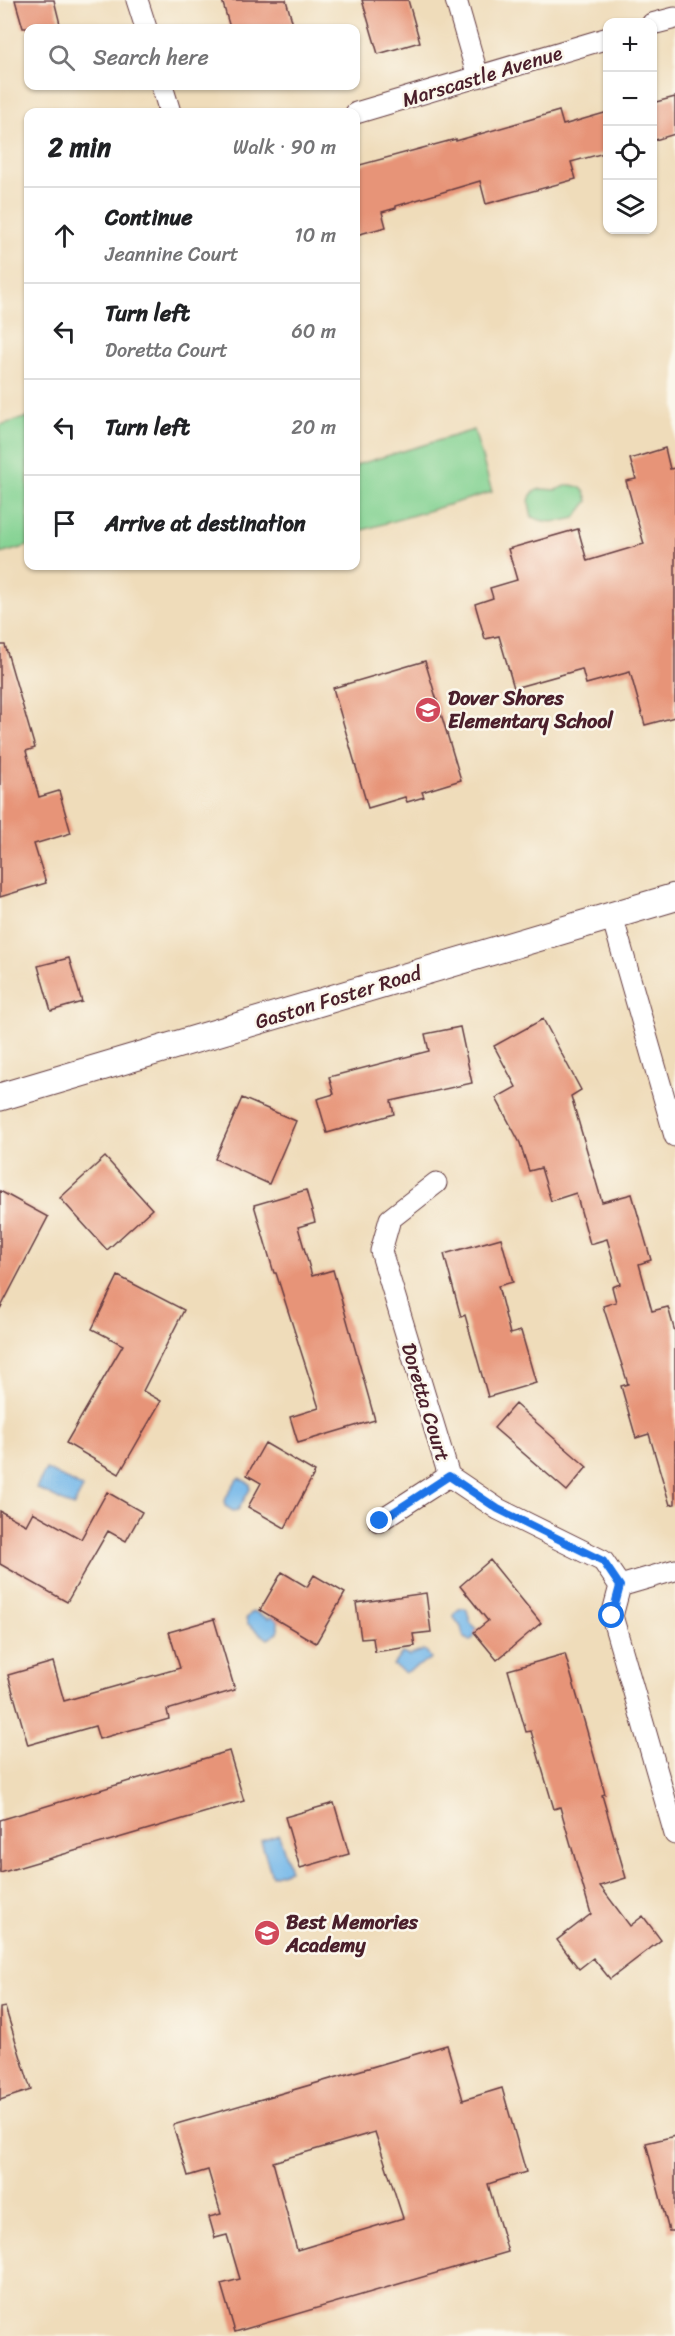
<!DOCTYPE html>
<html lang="en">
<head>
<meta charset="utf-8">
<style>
  body { margin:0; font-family:Sriracha,sans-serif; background:#f2f2f2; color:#202124 }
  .controls { position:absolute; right:18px; top:18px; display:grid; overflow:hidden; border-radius:12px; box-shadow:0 2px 4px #0004 }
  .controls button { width:54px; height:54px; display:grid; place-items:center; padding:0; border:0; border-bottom:2px solid #e0e0e0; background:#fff; color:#202124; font:30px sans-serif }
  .stop { position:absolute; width:18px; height:18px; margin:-14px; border:4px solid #1a73e8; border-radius:50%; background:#fff }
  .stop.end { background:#1a73e8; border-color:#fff; box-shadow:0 2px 6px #0008 }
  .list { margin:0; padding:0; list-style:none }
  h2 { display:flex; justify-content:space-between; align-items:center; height:78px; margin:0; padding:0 24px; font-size:26px }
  h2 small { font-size:20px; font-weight:400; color:#757577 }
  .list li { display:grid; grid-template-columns:39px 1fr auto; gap:18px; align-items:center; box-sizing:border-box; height:96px; padding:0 24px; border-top:2px solid #e0e0e0 }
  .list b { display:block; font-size:22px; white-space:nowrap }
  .list p { margin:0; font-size:20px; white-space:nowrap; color:#757577 }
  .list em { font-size:20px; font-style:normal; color:#757577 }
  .icon { flex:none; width:33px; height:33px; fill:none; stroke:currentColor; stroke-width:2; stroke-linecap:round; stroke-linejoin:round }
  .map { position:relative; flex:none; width:675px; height:2336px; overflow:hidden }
  .search { position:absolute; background:#fff; box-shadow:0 2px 4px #0004; left:24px; top:24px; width:336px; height:66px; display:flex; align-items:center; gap:15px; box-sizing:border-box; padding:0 21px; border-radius:12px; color:#757577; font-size:22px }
  .panel { position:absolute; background:#fff; box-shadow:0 2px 4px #0004; left:24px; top:108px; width:336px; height:462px; border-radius:12px }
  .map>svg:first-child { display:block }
</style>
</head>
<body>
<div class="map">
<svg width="675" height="2336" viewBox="0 0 675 2336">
  <rect width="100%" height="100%" fill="#fbf7ec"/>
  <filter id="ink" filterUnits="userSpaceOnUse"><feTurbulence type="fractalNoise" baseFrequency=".0167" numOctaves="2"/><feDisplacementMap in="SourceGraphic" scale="12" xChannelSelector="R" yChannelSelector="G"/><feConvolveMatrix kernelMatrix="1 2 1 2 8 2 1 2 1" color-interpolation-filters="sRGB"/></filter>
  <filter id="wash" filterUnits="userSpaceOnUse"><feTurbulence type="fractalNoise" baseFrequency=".008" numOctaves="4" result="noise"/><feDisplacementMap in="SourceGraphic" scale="24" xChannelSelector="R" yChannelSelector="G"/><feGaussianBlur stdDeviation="1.35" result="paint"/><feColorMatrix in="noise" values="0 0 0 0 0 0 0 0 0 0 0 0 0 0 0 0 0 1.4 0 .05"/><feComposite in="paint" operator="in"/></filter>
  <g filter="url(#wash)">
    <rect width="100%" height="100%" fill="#efdcba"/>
    <path fill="#83d292" stroke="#66785e" stroke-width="1.5" d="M 28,417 L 28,546 L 0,554 L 0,425 Z
      M 474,430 L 492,492 L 356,532 L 356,465 Z
      M 569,485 C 581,486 585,489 588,501 L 575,518 C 559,522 547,524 532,517 C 529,506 525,492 541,489 C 546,489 551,490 555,490 C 560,489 565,486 569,485 Z"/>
    <path fill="#73b7e9" stroke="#5e6b8a" stroke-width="1.5" d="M 46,1469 L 83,1488 L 73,1507 L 36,1488 Z
      M 239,1478 L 250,1484 L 250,1489 L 238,1510 L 233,1511 L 225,1506 L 224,1501 L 237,1479 Z
      M 464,1608 L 467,1610 L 470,1622 L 477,1629 L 474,1637 L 470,1641 L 464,1638 L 461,1627 L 453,1616 L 459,1609 Z
      M 253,1611 L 268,1619 L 272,1617 L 278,1621 L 278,1633 L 268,1639 L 248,1624 L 246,1619 Z
      M 424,1650 L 427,1652 L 431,1659 L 405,1673 L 393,1665 L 402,1653 L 409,1656 Z
      M 279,1835 L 290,1870 L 272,1876 L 261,1841 Z"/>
    <g id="blocks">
      <path fill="#e79478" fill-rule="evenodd" d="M 15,0 L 54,0 L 61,28 L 23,28 Z
        M 222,0 L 286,0 L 294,28 L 230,28 Z
        M 362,0 L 408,0 L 420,42 L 378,54 Z
        M 675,97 L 675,134 L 652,141 L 652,103 Z
        M 559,111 L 563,125 L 608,112 L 608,152 L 571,162 L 576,179 L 486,204 L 480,181 L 396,206 L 396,208 L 382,212 L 386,227 L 356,235 L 356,166 L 456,139 L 456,141 Z
        M 665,448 L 670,469 L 675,468 L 675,717 L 645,725 L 630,672 L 586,684 L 582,669 L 514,688 L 499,636 L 485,639 L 475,604 L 493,598 L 490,588 L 517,580 L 508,549 L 578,529 L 587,561 L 644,544 L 626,481 L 636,479 L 630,459 Z
        M 0,645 L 5,645 L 35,748 L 26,751 L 39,797 L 59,791 L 71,833 L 34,844 L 46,883 L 0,897 Z
        M 425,661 L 461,780 L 422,792 L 424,797 L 407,802 L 405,797 L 368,808 L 333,688 Z
        M 69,958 L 82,1002 L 51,1011 L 38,966 Z
        M 543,1019 L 581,1090 L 571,1096 L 602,1202 L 632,1194 L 651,1260 L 639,1264 L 652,1311 L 668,1307 L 675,1332 L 675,1504 L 670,1505 L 649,1434 L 636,1438 L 621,1386 L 628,1384 L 603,1306 L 616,1302 L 612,1287 L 620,1284 L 607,1239 L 590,1244 L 576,1193 L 551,1201 L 541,1168 L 529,1171 L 520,1143 L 496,1098 L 516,1087 L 494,1046 Z
        M 460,1027 L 472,1083 L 391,1101 L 394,1114 L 327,1133 L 317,1099 L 334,1094 L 329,1077 L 429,1051 L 425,1034 Z
        M 242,1098 L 296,1121 L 269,1184 L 215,1159 Z
        M 105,1157 L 152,1209 L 107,1250 L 60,1198 Z
        M 306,1190 L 315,1222 L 298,1227 L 312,1276 L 333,1270 L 375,1420 L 298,1443 L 290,1417 L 319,1408 L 276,1273 L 274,1273 L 254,1205 Z
        M 0,1191 L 48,1217 L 0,1309 Z
        M 501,1238 L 513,1282 L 498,1286 L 510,1334 L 521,1331 L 536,1383 L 488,1397 L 465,1315 L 461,1317 L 444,1254 Z
        M 118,1276 L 184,1310 L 143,1391 L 161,1401 L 119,1474 L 66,1443 L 123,1345 L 92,1329 Z
        M 515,1404 L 587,1467 L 567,1491 L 494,1428 Z
        M 265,1443 L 315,1472 L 285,1528 L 248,1507 L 261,1483 L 247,1475 Z
        M 107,1492 L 142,1512 L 126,1541 L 108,1531 L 67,1602 L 0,1564 L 0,1511 L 26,1525 L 33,1512 L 81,1539 Z
        M 490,1560 L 541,1623 L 497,1660 L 474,1632 L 488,1621 L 460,1586 Z
        M 282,1572 L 307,1587 L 314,1575 L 345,1593 L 316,1643 L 260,1610 Z
        M 426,1593 L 431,1632 L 413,1634 L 415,1646 L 375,1652 L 373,1638 L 361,1639 L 356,1603 Z
        M 214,1619 L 235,1690 L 167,1710 L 169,1719 L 99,1739 L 95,1726 L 28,1745 L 8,1675 L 53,1662 L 64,1701 L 180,1668 L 169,1632 Z
        M 565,1654 L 605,1794 L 602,1795 L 626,1878 L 600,1886 L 630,1926 L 643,1916 L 661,1940 L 610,1979 L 593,1958 L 579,1969 L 557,1940 L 591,1914 L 560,1807 L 554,1809 L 531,1731 L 526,1732 L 508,1670 Z
        M 229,1751 L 244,1801 L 0,1873 L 0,1820 Z
        M 334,1803 L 349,1854 L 300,1868 L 285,1817 Z
        M 5,2007 L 31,2090 L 0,2100 L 0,2008 Z
        M 447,2045 L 463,2100 L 502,2088 L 526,2172 L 488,2184 L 508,2252 L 235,2332 L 221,2284 L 240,2279 L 227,2235 L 215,2238 L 209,2217 L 221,2214 L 208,2170 L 188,2176 L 173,2125 ZM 375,2132 L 403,2218 L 297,2250 L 273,2162 Z
        M 675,2136 L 675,2231 L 669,2231 L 646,2143 Z"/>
    </g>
  </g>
  <g filter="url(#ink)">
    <use href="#blocks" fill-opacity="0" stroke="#633b40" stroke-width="1.5"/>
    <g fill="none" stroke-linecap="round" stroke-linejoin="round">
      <g stroke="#633b40" stroke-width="23">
        <path id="minor" d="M 137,0 L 146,28
          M 456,0 L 478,77
          M 652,24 L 675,18
          M 162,86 L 170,112
          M 356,113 L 608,38
          M 612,916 L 675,1136
          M 436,1183 L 390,1219 L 381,1251 L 449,1476 L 498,1509 L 603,1561 L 620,1586
          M 379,1521 L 449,1476
          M 620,1586 L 612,1616 L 675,1834
          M 620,1586 L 675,1570"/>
      </g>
      <g stroke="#633b40" stroke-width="29">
        <path id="tertiary" d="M 0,1097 L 675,897"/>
      </g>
      <use href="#minor" stroke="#fff" stroke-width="21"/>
      <use href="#tertiary" stroke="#fff" stroke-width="27"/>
    </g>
  </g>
  <g fill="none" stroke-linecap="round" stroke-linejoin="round" filter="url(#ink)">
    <path stroke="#1a73e8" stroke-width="8" d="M 380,1521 L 449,1476 L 498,1509 L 603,1561 L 620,1586 L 612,1616"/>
  </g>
  <defs>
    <g id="school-disc" transform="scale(1.35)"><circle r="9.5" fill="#d1495b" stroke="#fbf7ec"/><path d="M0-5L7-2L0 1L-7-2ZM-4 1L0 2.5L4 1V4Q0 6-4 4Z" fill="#fff"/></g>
  </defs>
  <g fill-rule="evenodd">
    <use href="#school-disc" x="428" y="710"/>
    <use href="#school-disc" x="267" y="1933"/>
  </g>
  <g text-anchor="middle" stroke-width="5" stroke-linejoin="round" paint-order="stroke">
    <g font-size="20" fill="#4a1f2b" stroke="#fbf7ec">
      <text transform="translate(482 76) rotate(-17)" y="7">Marscastle Avenue</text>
      <text transform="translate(338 997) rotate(-17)" y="7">Gaston Foster Road</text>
      <text transform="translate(426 1402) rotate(73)" y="7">Doretta Court</text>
    </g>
    <g font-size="20" font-weight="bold" fill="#4a1f2b" stroke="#fbf7ec" text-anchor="start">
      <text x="448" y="705">Dover Shores<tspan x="448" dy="23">Elementary School</tspan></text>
      <text x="286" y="1929">Best Memories<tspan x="286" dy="23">Academy</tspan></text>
    </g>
  </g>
</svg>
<div class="controls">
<button>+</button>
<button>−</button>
<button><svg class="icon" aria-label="locate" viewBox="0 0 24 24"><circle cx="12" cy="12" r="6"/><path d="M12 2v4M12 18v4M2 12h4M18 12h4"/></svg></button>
<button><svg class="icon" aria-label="layers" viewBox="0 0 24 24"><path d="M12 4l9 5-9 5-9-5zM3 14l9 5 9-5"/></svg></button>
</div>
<div class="stop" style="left:612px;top:1616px"></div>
<div class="stop end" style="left:380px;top:1521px"></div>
<div class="search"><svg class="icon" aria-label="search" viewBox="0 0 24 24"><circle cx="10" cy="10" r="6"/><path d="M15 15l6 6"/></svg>Search here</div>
<section class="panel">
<h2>2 min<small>Walk · 90 m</small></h2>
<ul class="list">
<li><svg class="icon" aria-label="ahead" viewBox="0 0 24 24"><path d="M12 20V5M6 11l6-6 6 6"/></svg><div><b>Continue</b><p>Jeannine Court</p></div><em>10 m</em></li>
<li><svg class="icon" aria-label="left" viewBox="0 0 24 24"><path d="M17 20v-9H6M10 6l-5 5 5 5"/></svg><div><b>Turn left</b><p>Doretta Court</p></div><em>60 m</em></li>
<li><svg class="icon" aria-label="left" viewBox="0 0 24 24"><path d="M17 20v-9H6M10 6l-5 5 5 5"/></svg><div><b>Turn left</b></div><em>20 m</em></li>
<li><svg class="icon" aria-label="arrive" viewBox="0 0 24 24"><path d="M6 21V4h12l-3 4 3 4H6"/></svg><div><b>Arrive at destination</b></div></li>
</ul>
</section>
</div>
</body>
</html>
